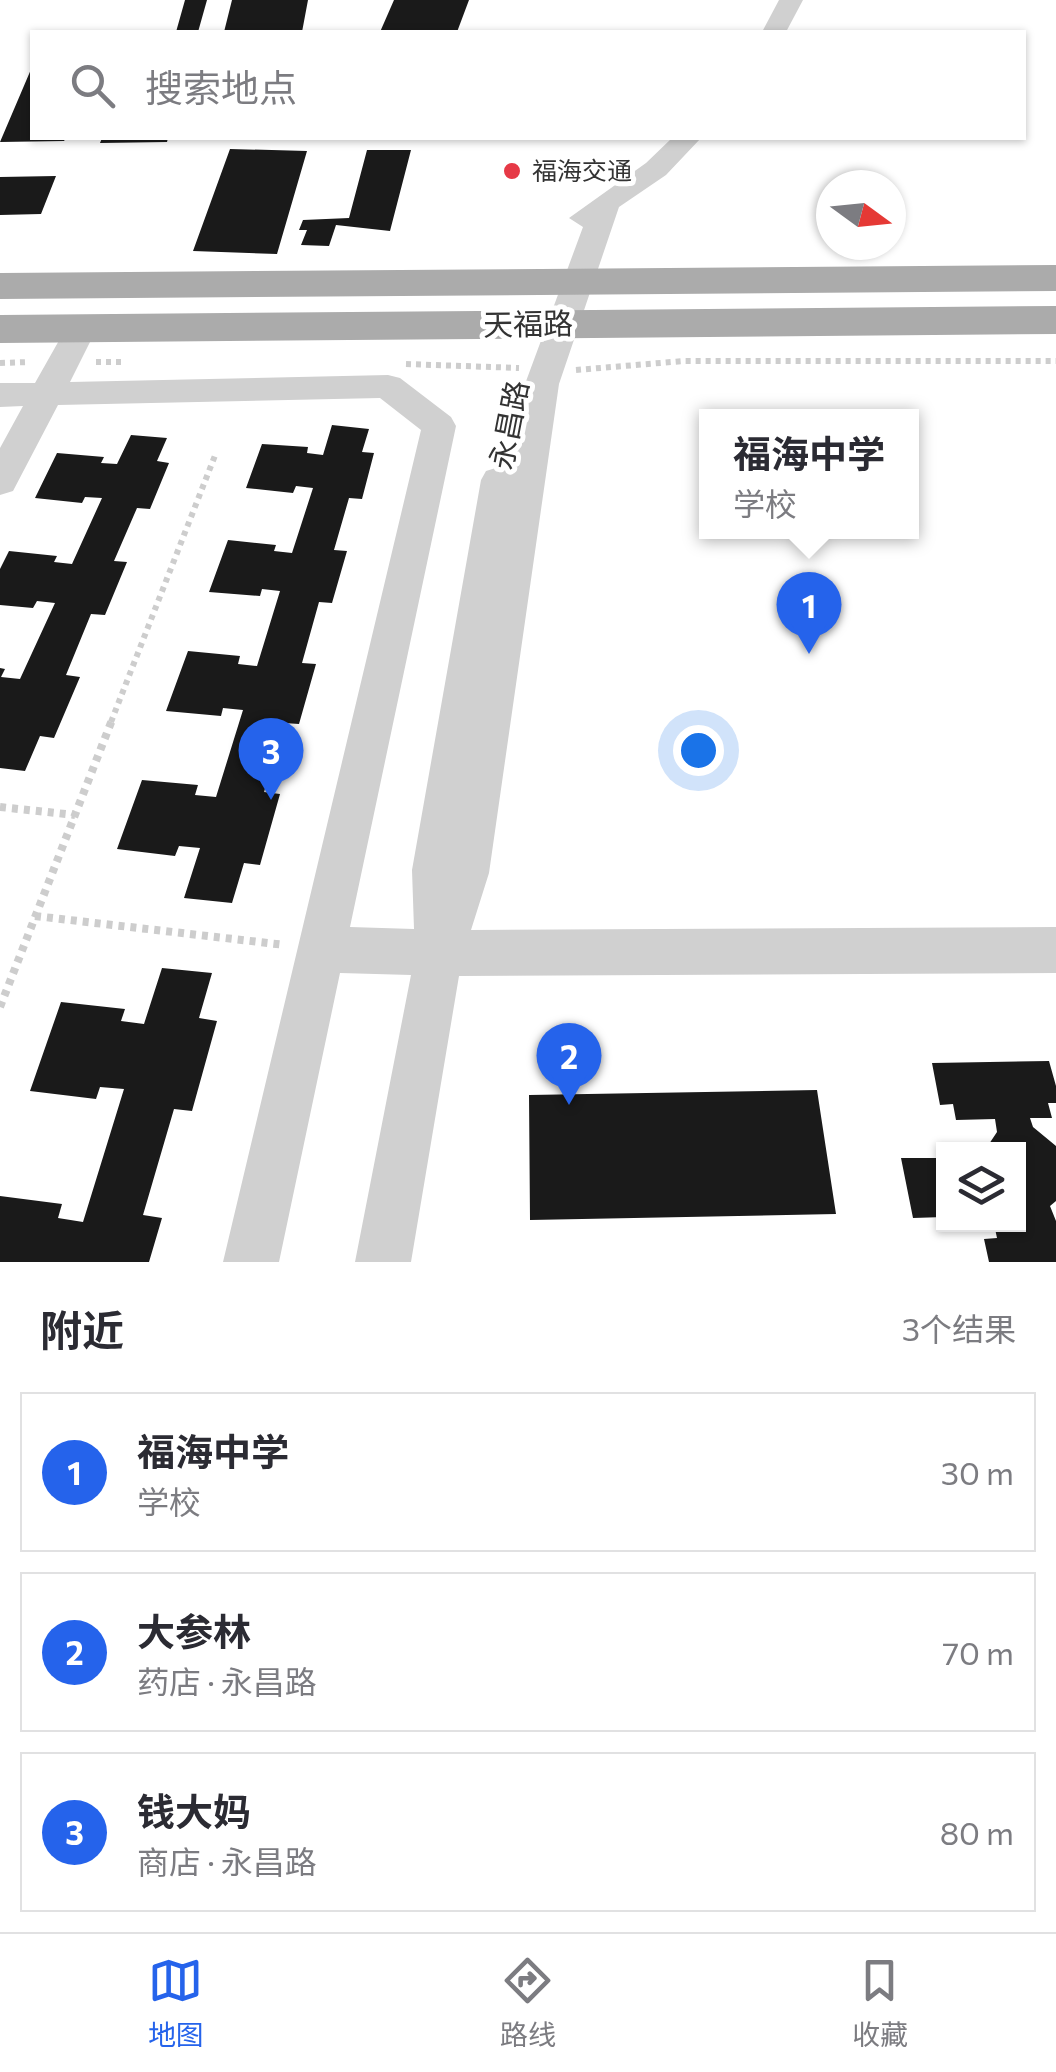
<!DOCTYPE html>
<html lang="zh">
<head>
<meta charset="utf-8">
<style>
  body { margin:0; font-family:Commissioner,"Noto Sans SC",sans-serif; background:#f2f2f3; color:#2b2b33 }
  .controls { position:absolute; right:30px; bottom:30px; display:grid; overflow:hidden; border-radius:0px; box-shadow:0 2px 8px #0004 }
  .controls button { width:90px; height:90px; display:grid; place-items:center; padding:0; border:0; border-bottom:2px solid #e1e1e2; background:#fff; color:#2b2b33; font:50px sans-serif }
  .compass { position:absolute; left:816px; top:170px; width:90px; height:90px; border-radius:50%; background:#fff; box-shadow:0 2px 8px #0004; rotate:105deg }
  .you { position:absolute; left:698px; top:750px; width:35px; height:35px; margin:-25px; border:8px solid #fff; border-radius:50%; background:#1a73e8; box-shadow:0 0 0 15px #1a73e833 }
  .badge { display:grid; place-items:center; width:65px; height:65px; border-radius:50%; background:#2563eb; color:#fff; font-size:32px; font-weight:700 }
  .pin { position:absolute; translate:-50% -82px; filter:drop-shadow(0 2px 5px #0008) }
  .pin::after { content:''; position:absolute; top:52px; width:35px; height:30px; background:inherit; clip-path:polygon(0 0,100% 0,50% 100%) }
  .popup { position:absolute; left:699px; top:409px; width:220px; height:130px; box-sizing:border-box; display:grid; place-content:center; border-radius:0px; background:#fff; filter:drop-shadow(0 2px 8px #0005); font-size:32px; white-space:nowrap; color:#7c7c81 }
  .popup b { font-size:38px; color:#2b2b33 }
  .popup::after { content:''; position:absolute; left:50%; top:100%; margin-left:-20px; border:20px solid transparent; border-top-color:#fff }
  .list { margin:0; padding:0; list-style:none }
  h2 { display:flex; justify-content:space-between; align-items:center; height:130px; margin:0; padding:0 40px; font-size:42px }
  h2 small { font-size:32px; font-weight:400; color:#7c7c81 }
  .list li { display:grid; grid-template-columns:65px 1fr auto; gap:30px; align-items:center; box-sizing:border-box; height:160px; margin:0 20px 20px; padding:0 20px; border:2px solid #e1e1e2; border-radius:0px }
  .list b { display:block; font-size:38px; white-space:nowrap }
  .list p { margin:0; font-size:32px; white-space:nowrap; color:#7c7c81 }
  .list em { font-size:32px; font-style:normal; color:#7c7c81 }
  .icon { flex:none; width:55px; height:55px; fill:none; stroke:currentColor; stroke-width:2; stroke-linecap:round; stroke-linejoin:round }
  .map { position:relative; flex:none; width:1056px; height:1262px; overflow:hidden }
  .search { position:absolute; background:#fff; box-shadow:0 2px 8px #0004; left:30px; right:30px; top:30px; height:110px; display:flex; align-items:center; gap:25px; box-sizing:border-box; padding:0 35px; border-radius:0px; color:#7c7c81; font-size:38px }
  .sheet { height:670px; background:#fff }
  nav { display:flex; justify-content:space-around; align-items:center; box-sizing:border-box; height:140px; border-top:2px solid #e1e1e2; background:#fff; font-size:28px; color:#7c7c81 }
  nav a { display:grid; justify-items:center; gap:5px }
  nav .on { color:#2563eb }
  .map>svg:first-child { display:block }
</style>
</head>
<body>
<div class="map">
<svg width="1056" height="1262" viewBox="0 0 1056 1262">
  <rect width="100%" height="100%" fill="#fff"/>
  <path fill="#1a1a1a" d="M 185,0 L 207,0 L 198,32 L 176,32 Z
    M 232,0 L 308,0 L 302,32 L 224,32 Z
    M 394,0 L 469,0 L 457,32 L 380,32 Z
    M 32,67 L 32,138 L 66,138 L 64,141 L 0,142 Z
    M 102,138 L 168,138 L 167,142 L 100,143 Z
    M 230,149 L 307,151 L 277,254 L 193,251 Z
    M 367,150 L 411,150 L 390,231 L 336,225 L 329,246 L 301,245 L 307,230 L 299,230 L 303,220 L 349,218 Z
    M 56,176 L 41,214 L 0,215 L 0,177 Z
    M 332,425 L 369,429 L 362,452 L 374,453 L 362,499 L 349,498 L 334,550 L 347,551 L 332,603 L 319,602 L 302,663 L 316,664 L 299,724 L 284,723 L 264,792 L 280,794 L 260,865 L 244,863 L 232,903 L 184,898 L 200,848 L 179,846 L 175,856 L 117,849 L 142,780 L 198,785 L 195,795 L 216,797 L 243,710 L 223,708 L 221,716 L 166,711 L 188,651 L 240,656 L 238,664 L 257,666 L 280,591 L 262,589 L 260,596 L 209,592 L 228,540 L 276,545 L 274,551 L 292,553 L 313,488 L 296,486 L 293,493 L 246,488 L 262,444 L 308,447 L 307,453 L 323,455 Z
    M 131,435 L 167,438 L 157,461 L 169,463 L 150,509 L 137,508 L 114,561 L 127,562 L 105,615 L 91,614 L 66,675 L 80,677 L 54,738 L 40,736 L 25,771 L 0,768 L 0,668 L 5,669 L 1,677 L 20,679 L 55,603 L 37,601 L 33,608 L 0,605 L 0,569 L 9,551 L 57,556 L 54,562 L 72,564 L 102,498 L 85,497 L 82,503 L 35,498 L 57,453 L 104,457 L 101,463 L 117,464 Z
    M 162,968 L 212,973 L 199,1018 L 217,1021 L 192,1111 L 174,1109 L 143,1215 L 162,1218 L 149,1262 L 0,1262 L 0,1196 L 62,1204 L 58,1218 L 83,1222 L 124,1089 L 100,1087 L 96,1099 L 30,1091 L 61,1002 L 125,1009 L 121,1021 L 144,1024 Z
    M 1049,1061 L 1056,1086 L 1056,1103 L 1048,1103 L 1052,1118 L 1030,1118 L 1033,1127 L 1056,1146 L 1056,1201 L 1050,1206 L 1056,1221 L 1056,1262 L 989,1262 L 984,1239 L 997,1238 L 994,1224 L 1018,1224 L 1018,1150 L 985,1150 L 997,1132 L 995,1119 L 956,1120 L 953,1104 L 940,1105 L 932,1063 Z
    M 817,1090 L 836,1214 L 530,1220 L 529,1095 Z
    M 901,1158 L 944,1158 L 944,1217 L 913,1218 Z"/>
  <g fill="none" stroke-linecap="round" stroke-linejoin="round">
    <path stroke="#cdcdcd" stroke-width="6" stroke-dasharray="5 5" stroke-linecap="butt" d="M 96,362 L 124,362
      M 0,363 L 29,362
      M 406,364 L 519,368
      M 576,370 L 684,361 L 1056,361
      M 111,722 L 216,453"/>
    <path stroke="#cdcdcd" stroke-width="8" stroke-dasharray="6 6" stroke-linecap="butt" d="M 0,807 L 75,815
      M 35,916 L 285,945
      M 0,1007 L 112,720"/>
    <path fill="#d0d0d0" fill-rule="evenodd" d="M 779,0 L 803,0 L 786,32 L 762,32 Z
      M 672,138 L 701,138 L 666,175 L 619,207 L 559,384 L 489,873 L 471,930 L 1056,927 L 1056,973 L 459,976 L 411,1262 L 355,1262 L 411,975 L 340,973 L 279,1262 L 223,1262 L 421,430 L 380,398 L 58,405 L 13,491 L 0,495 L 0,448 L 23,406 L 0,407 L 0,383 L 35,383 L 70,321 L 92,321 L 97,328 L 70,382 L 388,375 L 400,378 L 451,417 L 456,426 L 350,927 L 414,929 L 412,870 L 481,480 L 486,471 L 499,467 L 511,470 L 525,384 L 583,227 L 569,218 L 646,163 Z"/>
    <path fill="#ababab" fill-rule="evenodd" d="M 1056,265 L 1056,291 L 0,299 L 0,273 Z
      M 1056,306 L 1056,334 L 0,343 L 0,315 Z"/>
  </g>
  <circle fill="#e63946" stroke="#fff" stroke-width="4" cx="512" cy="171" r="10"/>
  <g text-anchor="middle" stroke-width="10" stroke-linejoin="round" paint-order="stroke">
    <g font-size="25" fill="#333" stroke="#fff" text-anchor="start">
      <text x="532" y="180">福海交通</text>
    </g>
    <g font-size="30" fill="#333" stroke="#fff">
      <text transform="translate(528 325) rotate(-1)" y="10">天福路</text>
      <text transform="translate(510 425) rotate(-79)" y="10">永昌路</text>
    </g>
  </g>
</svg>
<div class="controls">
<button><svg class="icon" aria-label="layers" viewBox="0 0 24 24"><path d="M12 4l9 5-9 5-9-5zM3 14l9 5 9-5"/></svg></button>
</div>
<svg class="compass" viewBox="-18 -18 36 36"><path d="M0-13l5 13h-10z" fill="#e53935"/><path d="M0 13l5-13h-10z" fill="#7c7c81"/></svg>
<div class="you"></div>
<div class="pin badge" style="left:809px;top:654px">1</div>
<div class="popup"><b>福海中学</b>学校</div>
<div class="pin badge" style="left:569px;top:1105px">2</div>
<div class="pin badge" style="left:271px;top:800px">3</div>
<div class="search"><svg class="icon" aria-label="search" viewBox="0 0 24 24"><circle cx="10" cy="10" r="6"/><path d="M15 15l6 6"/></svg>搜索地点</div>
</div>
<section class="sheet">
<h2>附近<small>3个结果</small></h2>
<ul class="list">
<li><span class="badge">1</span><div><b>福海中学</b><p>学校</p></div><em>30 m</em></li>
<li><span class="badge">2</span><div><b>大参林</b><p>药店 · 永昌路</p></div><em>70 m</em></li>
<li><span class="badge">3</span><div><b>钱大妈</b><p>商店 · 永昌路</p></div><em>80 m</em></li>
</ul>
</section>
<nav>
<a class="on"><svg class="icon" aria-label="map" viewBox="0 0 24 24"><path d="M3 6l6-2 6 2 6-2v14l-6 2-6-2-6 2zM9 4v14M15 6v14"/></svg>地图</a>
<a><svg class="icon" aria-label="directions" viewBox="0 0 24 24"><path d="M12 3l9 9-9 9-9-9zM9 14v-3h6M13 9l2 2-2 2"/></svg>路线</a>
<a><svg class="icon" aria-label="saved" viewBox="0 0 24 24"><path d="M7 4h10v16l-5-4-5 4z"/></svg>收藏</a>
</nav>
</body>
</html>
